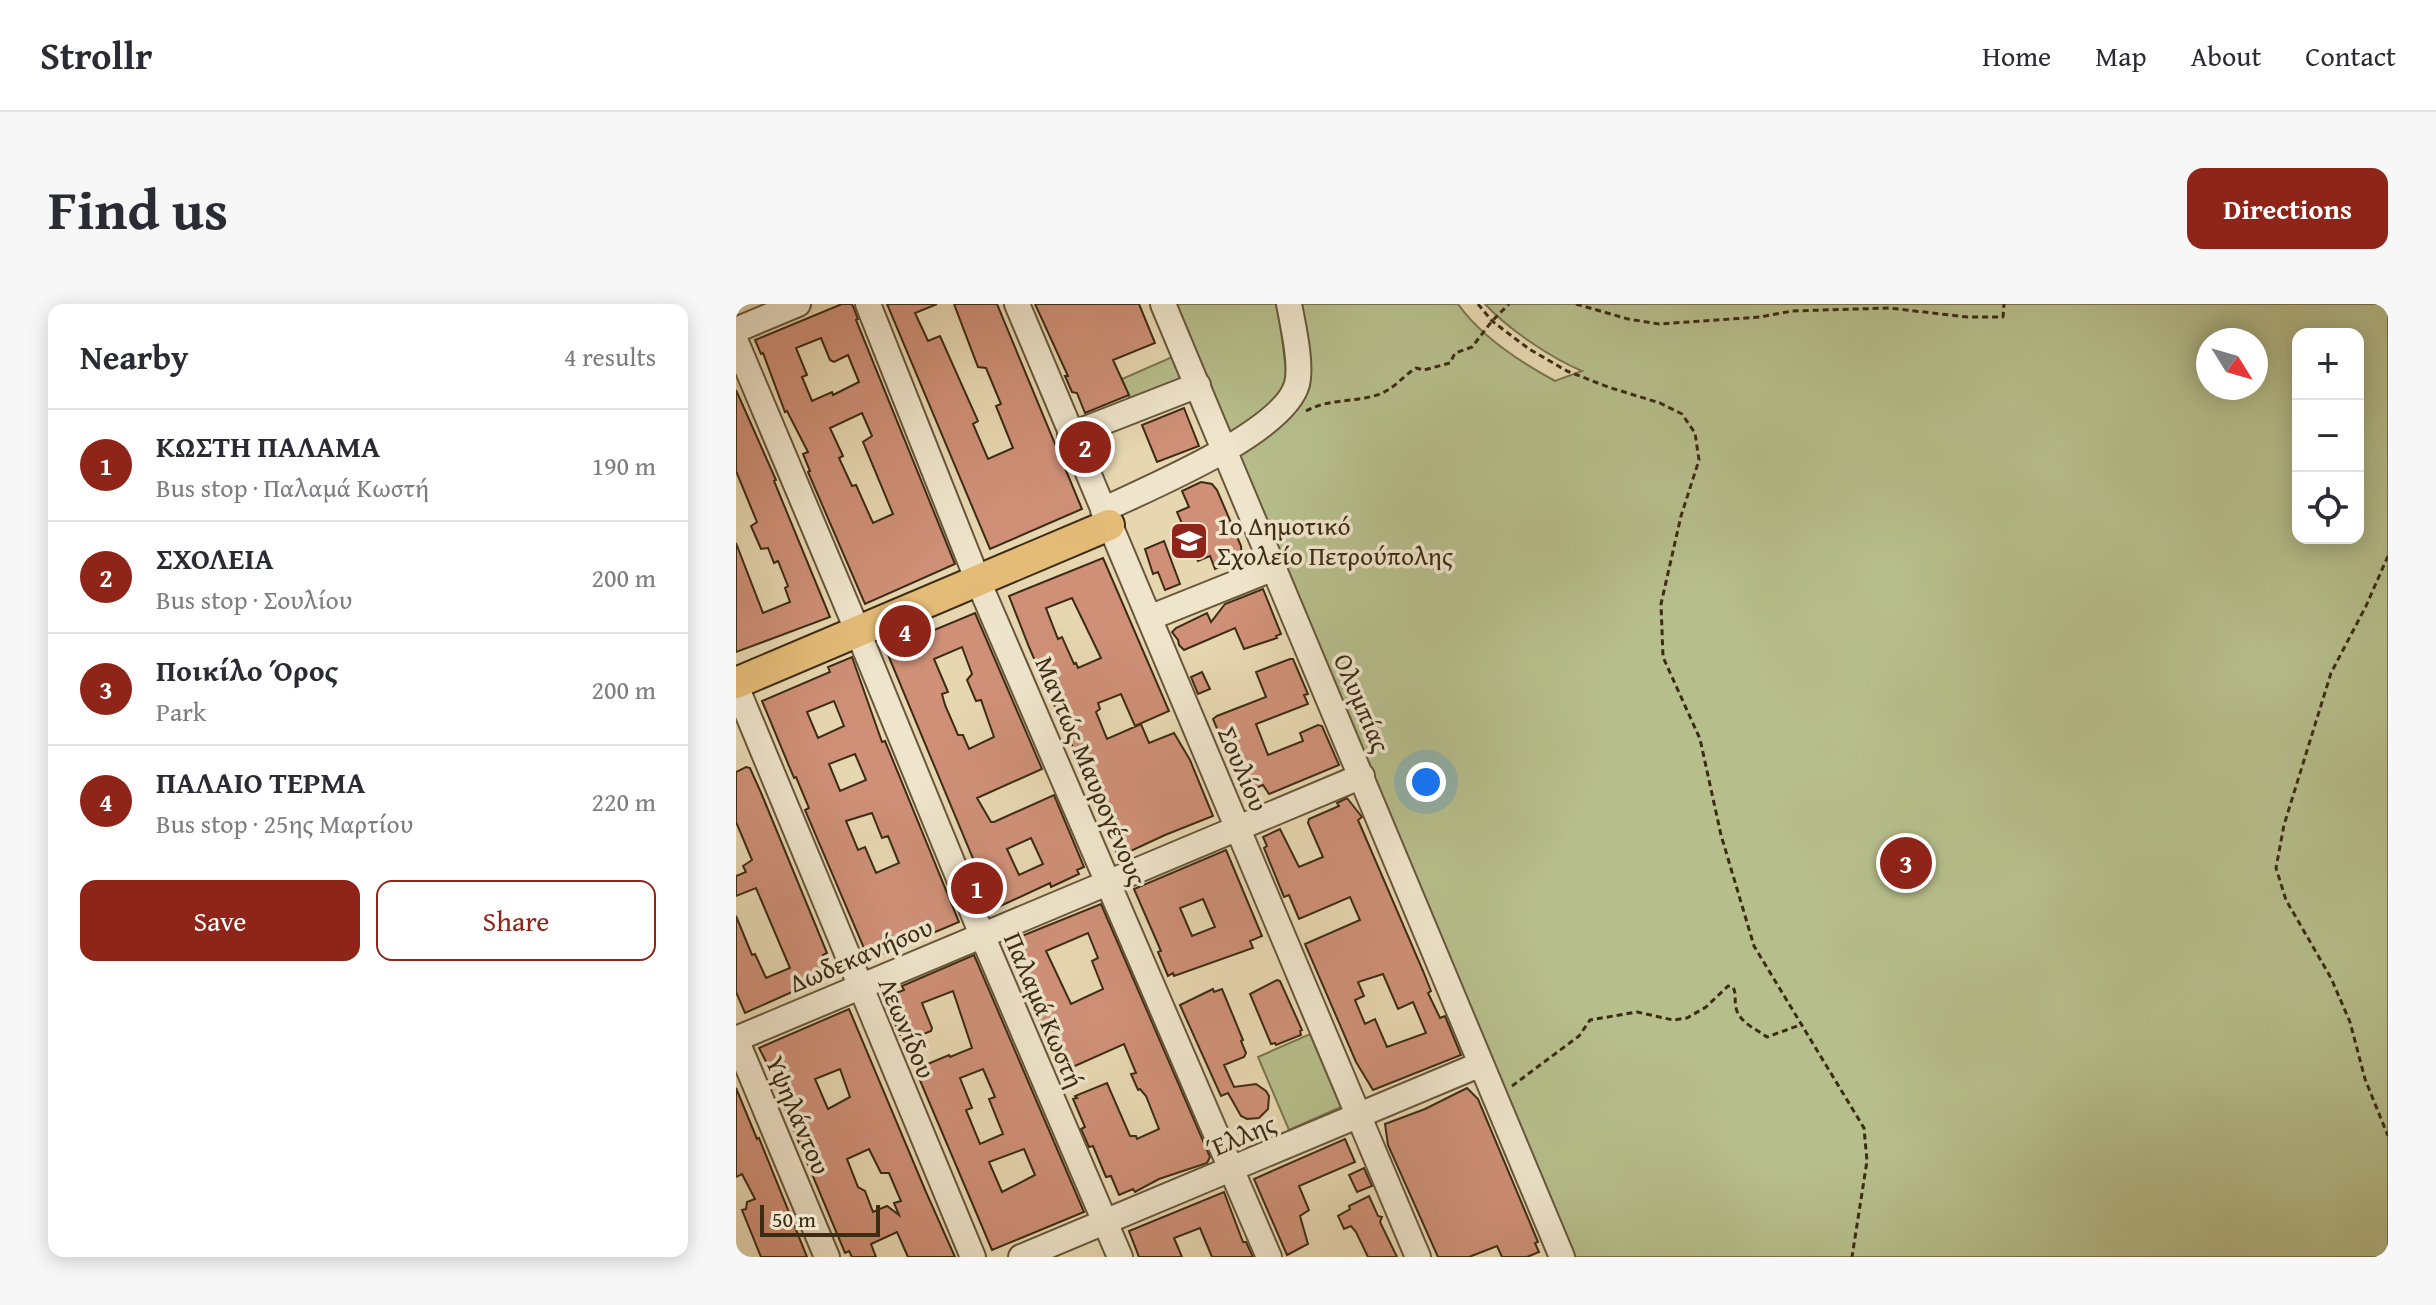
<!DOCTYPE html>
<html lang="en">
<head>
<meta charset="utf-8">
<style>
  body { margin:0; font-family:"Gentium Book Plus",serif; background:#f7f7f7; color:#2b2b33 }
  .controls { position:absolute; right:24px; top:24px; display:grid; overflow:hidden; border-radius:16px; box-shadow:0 4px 20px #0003 }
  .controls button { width:72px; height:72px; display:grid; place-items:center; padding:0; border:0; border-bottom:2px solid #e1e1e2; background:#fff; color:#2b2b33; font:40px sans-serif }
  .compass { position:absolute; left:1460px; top:24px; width:72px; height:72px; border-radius:50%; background:#fff; box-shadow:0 4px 20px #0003; rotate:127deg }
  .scale { position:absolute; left:24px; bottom:20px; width:120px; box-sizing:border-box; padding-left:8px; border:4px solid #3d2c14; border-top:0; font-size:22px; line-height:28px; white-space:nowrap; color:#3d2c14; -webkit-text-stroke:6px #efe5cc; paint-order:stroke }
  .you { position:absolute; left:690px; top:478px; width:28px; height:28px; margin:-20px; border:6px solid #fff; border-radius:50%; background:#1a73e8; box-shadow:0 0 0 12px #1a73e833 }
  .badge { display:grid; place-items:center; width:52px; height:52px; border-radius:50%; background:#8f2418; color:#fff; font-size:26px; font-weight:700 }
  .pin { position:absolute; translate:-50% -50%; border:4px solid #fff; box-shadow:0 2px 8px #0006 }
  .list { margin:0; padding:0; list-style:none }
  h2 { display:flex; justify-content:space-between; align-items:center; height:104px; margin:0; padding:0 32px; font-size:34px }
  h2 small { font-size:26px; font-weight:400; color:#7c7c81 }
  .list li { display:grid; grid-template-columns:52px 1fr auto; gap:24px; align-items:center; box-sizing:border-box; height:112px; padding:0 32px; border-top:2px solid #e1e1e2 }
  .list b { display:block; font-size:30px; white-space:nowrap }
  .list p { margin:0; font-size:26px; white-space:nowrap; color:#7c7c81 }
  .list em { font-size:26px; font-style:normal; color:#7c7c81 }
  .actions { display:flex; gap:16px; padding:24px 32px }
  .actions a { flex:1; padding:18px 0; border:2px solid #8f2418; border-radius:16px; text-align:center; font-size:28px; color:#8f2418 }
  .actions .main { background:#8f2418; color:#fff }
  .icon { flex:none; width:44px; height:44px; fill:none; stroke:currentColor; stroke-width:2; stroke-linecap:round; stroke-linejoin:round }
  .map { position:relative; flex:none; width:1652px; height:953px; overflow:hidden; border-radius:16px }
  header { display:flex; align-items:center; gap:48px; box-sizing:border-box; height:112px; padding:0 40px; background:#fff; border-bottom:2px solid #e1e1e2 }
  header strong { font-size:38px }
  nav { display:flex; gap:44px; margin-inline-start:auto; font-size:28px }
  .intro { display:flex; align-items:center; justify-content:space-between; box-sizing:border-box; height:192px; padding:0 48px }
  h1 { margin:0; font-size:56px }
  .button { padding:20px 36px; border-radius:16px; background:#8f2418; color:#fff; font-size:28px; font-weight:700 }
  main { display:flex; gap:48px; padding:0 48px }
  aside { flex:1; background:#fff; border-radius:16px; box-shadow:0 4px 20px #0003 }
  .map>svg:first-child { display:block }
</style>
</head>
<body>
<header>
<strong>Strollr</strong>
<nav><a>Home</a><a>Map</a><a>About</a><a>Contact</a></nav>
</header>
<div class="intro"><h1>Find us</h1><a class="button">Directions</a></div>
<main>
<aside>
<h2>Nearby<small>4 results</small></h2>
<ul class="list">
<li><span class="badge">1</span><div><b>ΚΩΣΤΗ ΠΑΛΑΜΑ</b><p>Bus stop · Παλαμά Κωστή</p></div><em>190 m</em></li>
<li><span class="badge">2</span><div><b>ΣΧΟΛΕΙΑ</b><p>Bus stop · Σουλίου</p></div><em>200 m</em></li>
<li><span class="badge">3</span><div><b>Ποικίλο Όρος</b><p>Park</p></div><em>200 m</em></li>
<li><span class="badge">4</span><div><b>ΠΑΛΑΙΟ ΤΕΡΜΑ</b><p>Bus stop · 25ης Μαρτίου</p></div><em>220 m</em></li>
</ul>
<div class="actions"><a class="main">Save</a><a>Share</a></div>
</aside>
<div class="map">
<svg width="1652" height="953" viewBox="0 0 1652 953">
  <rect width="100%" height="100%" fill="#e7d7b1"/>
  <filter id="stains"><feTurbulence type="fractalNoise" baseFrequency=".0025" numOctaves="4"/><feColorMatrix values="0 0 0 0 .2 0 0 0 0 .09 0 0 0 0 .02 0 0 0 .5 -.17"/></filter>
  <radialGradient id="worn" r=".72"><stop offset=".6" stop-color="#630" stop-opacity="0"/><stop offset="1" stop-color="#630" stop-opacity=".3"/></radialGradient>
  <path fill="#b6be8b" stroke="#7a7550" stroke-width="2" fill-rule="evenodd" d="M 435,0 L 542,0 L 551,74 L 560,0 L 722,0 C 745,33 784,58 819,77 L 846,67 C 815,54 772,25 749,0 L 1652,0 L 1652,953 L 830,953 ZM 1562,30 L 1622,30 L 1622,234 L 1562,234 ZM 1472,36 L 1520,36 L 1520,84 L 1472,84 Z
    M 436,53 L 445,77 L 395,98 L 386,75 Z
    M 574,730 L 605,803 L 553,826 L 522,753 Z"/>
  <path fill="#cf9077" stroke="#3d2c14" stroke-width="2" fill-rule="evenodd" d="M 106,0 L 116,0 L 122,15 L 120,16 L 219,260 L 129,300 L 72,168 L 74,167 L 67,150 L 72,148 L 51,107 L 49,108 L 27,49 L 25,50 L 19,36 ZM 85,34 L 94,56 L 98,58 L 112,51 L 123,78 L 97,91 L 96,88 L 76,97 L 66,73 L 71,71 L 60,44 ZM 126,109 L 136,132 L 127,138 L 157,210 L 137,219 L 120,181 L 116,182 L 103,154 L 107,152 L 94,124 Z
    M 151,0 L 201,0 L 179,9 L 192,37 L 204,32 L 242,117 L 237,120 L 252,155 L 277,144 L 260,102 L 265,100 L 250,64 L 242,63 L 218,0 L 261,0 L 346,205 L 254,245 Z
    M 299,0 L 403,0 L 419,39 L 377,56 L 393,91 L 349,109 L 341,89 L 336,88 L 329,72 L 332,72 Z
    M 0,86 L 40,176 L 38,177 L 94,313 L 0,348 L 0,239 L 27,309 L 54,298 L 49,284 L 52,282 L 42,257 L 38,259 L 32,244 L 25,245 L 15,222 L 21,218 L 0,167 Z
    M 448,104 L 463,142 L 421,158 L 406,121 Z
    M 465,178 L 476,180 L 481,186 L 505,242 L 506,254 L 479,265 L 474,252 L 462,257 L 441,208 L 453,203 L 446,187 Z
    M 428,237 L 444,280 L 429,286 L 422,268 L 417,270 L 409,245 Z
    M 367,254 L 433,407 L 399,422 L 385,390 L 362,399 L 364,405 L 360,408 L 371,435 L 405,420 L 413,439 L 438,429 L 454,456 L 477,512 L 429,531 L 382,553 L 368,514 L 293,343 L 273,292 ZM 336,294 L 365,354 L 342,364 L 340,359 L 338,360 L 326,333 L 322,335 L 310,304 Z
    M 527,285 L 545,330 L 540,332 L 541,334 L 508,345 L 499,324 L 448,346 L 443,341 L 442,336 L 436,328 L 440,324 L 471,309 L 475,318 L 489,300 Z
    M 239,309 L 306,465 L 241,494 L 255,518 L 258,518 L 318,491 L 348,563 L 341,566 L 343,570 L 330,576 L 315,583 L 314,579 L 258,605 L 150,346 ZM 226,343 L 236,370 L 231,376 L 240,397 L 245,396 L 258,433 L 233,445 L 227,431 L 222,431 L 209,401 L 206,390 L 212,388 L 198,355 ZM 295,534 L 307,560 L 283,571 L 271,545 Z
    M 116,353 L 146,438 L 149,437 L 223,618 L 133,656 L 69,506 L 73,504 L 60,473 L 58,474 L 26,397 L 94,368 L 92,363 ZM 98,397 L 108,422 L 82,434 L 71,408 ZM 119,450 L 130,476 L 104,487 L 93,460 ZM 136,509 L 146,534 L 152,532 L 163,559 L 140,569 L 129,543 L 122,546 L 110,517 Z
    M 554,355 L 557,355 L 572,390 L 568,391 L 572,400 L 520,420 L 532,451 L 567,437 L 564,429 L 582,421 L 586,422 L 603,461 L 533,490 L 527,481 L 508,489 L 477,415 L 481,412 L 530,393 L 520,368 Z
    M 466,368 L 474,385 L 462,390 L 455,373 Z
    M 10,463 L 14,464 L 26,491 L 84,632 L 91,649 L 87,651 L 95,669 L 86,679 L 83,676 L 9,709 L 0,688 L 0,612 L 16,651 L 19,650 L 30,674 L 54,664 L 20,584 L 0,592 L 0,572 L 10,568 L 7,562 L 16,556 L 0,518 L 0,468 Z
    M 611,494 L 626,513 L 622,516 L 687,667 L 695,687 L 692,689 L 704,714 L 709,712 L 725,751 L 637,786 L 620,758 L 569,640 L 624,616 L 614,593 L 563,615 L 553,591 L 548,593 L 528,544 L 531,542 L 527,533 L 544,525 L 563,563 L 587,553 L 572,519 L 573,515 L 603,502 L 601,499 ZM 647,670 L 662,705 L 677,698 L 690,729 L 651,743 L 639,715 L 629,720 L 619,696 L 628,692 L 622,678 Z
    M 490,546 L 526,632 L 514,637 L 517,644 L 438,672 L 437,669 L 432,672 L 422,648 L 425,647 L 398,585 ZM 467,595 L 479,623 L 456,632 L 444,604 Z
    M 365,600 L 474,853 L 471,859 L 423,875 L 399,888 L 397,885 L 383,891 L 375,872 L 370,873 L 357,842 L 353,843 L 345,825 L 349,823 L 337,795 L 341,794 L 339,792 L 371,779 L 394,832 L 400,832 L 401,835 L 423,825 L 410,792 L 404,785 L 402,786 L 395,770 L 400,769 L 388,740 L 330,766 L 329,764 L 326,765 L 303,716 L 299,702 L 302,701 L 281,660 L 285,658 L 276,636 ZM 352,629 L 362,654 L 356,657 L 367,685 L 335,700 L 310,647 Z
    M 238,651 L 348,908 L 256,946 L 180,767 L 182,764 L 213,751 L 214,753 L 236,744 L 217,687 L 186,699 L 196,724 L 195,727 L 170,737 L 167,737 L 147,694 L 168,686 L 166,682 ZM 247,765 L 259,793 L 253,795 L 267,830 L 244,840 L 230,806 L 236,804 L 224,774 ZM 288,845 L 299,871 L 266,888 L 253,858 Z
    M 541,676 L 544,677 L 566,726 L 564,727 L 565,731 L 540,741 L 539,739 L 535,740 L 514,690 Z
    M 477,685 L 478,688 L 486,685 L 507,736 L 505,737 L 510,749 L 508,753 L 488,761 L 498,783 L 520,780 L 530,787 L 533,792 L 532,805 L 523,814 L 511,815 L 505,812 L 492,789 L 485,792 L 444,701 Z
    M 113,705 L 190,888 L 219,953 L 172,953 L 161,928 L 135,940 L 140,953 L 116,953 L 113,947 L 109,949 L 40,784 L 38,773 L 23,744 ZM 104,765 L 114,793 L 92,805 L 79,775 ZM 133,845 L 145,869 L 153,869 L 165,897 L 158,899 L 163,911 L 151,902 L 137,908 L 129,887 L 122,883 L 111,855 Z
    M 0,784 L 21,835 L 23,834 L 71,953 L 25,953 L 6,906 L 10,905 L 11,898 L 19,895 L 6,870 L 0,873 Z
    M 731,784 L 742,795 L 802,938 L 799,939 L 803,948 L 791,953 L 766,953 L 761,942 L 733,953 L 702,953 L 652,841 L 649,820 L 689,805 Z
    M 609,835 L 619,858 L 563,882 L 573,906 L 564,912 L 572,940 L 551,951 L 518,875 Z
    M 628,864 L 636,882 L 621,888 L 613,871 Z
    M 488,888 L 507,938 L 510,938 L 517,953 L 476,953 L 464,924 L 438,934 L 446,953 L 403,953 L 393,927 Z
    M 633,892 L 642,912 L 646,913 L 644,918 L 661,953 L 632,953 L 620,928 L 615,922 L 608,925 L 602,912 L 614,905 L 613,902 Z"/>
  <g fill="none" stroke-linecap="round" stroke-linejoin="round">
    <g stroke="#68573b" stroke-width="28">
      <path id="minor" d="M 132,0 L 242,277 L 533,953
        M 281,0 L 682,953
        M 427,0 L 826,953
        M 0,26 L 62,0
        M 0,38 L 122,328 L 246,631 L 384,953
        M 334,131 L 462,81
        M 367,206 C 412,184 548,129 561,80 C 566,60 557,21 553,0
        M 413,314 L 538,264
        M 0,382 L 237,953
        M 0,735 L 626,472
        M 0,735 L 91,953
        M 285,953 L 745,760"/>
    </g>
    <g stroke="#3d2c14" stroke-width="34">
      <path id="major" d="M 0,379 L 373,221"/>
    </g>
    <path stroke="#3d2c14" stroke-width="3" stroke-dasharray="6 4" stroke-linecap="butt" d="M 742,0 L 756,17 L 793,45 L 831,67 L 872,83 L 924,99 L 946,110 L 959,129 L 963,156 L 945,212 L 925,300 L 927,353 L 964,435 L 985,531 L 1018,642 L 1128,824 L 1131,857 L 1116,953
      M 840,0 L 892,15 L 923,20 L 1024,13 L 1056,7 L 1153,4 L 1231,13 L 1267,13 L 1268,0
      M 570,107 C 593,94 619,99 644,90 C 659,84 667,72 680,64 L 688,66 L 714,59 L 719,49 L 736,43 L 756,17 L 773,0
      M 1652,252 L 1630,302 L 1595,369 L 1548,521 L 1540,564 L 1550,596 L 1595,674 L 1614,718 L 1629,775 L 1652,832
      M 776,782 L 843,732 L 854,716 L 901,708 L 937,716 L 951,714 L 970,703 L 992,682 L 997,683 C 1001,691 998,696 1000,704 C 1003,718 1020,725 1031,733 L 1064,721"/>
    <use href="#minor" stroke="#efe5cc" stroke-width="24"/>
    <use href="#major" stroke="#e4bc78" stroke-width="30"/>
  </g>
  <defs>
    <g id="school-square" transform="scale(2)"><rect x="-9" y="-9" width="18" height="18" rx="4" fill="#8f2418" stroke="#efe5cc"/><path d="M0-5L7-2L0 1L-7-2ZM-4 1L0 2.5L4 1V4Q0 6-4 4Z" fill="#fff"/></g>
  </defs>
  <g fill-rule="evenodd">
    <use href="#school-square" x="453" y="237"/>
  </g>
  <g text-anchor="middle" stroke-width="7" stroke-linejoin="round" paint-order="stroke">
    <g font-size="26" fill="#3d2c14" stroke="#efe5cc" text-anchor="start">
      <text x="481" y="231">1ο Δημοτικό<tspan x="481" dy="30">Σχολείο Πετρούπολης</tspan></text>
    </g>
    <g font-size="26" fill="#3d2c14" stroke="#efe5cc">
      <text transform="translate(626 399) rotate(67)" y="9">Ολυμπίας</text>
      <text transform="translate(507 465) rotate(67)" y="9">Σουλίου</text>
      <text transform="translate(355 467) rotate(67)" y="9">Μαντώς Μαυρογένους</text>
      <text transform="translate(125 651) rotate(-23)" y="9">Δωδεκανήσου</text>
      <text transform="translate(308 706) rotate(67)" y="9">Παλαμά Κωστή</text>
      <text transform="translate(171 724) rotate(67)" y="9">Λεωνίδου</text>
      <text transform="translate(62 811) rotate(67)" y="9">Υψηλάντου</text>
      <text transform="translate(505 832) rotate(-23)" y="9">Έλλης</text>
    </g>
  </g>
  <rect width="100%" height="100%" filter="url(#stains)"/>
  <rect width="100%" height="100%" fill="url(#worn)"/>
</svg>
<div class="controls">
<button>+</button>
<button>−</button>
<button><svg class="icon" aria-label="locate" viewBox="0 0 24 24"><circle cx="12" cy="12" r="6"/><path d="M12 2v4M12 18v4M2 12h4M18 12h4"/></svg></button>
</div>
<svg class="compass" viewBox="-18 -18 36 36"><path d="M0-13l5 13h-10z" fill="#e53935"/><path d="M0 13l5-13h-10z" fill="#7c7c81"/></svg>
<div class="scale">50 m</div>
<div class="you"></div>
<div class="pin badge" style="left:241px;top:584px">1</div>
<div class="pin badge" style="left:349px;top:143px">2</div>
<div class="pin badge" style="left:1170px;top:559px">3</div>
<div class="pin badge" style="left:169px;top:327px">4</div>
</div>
</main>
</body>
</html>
